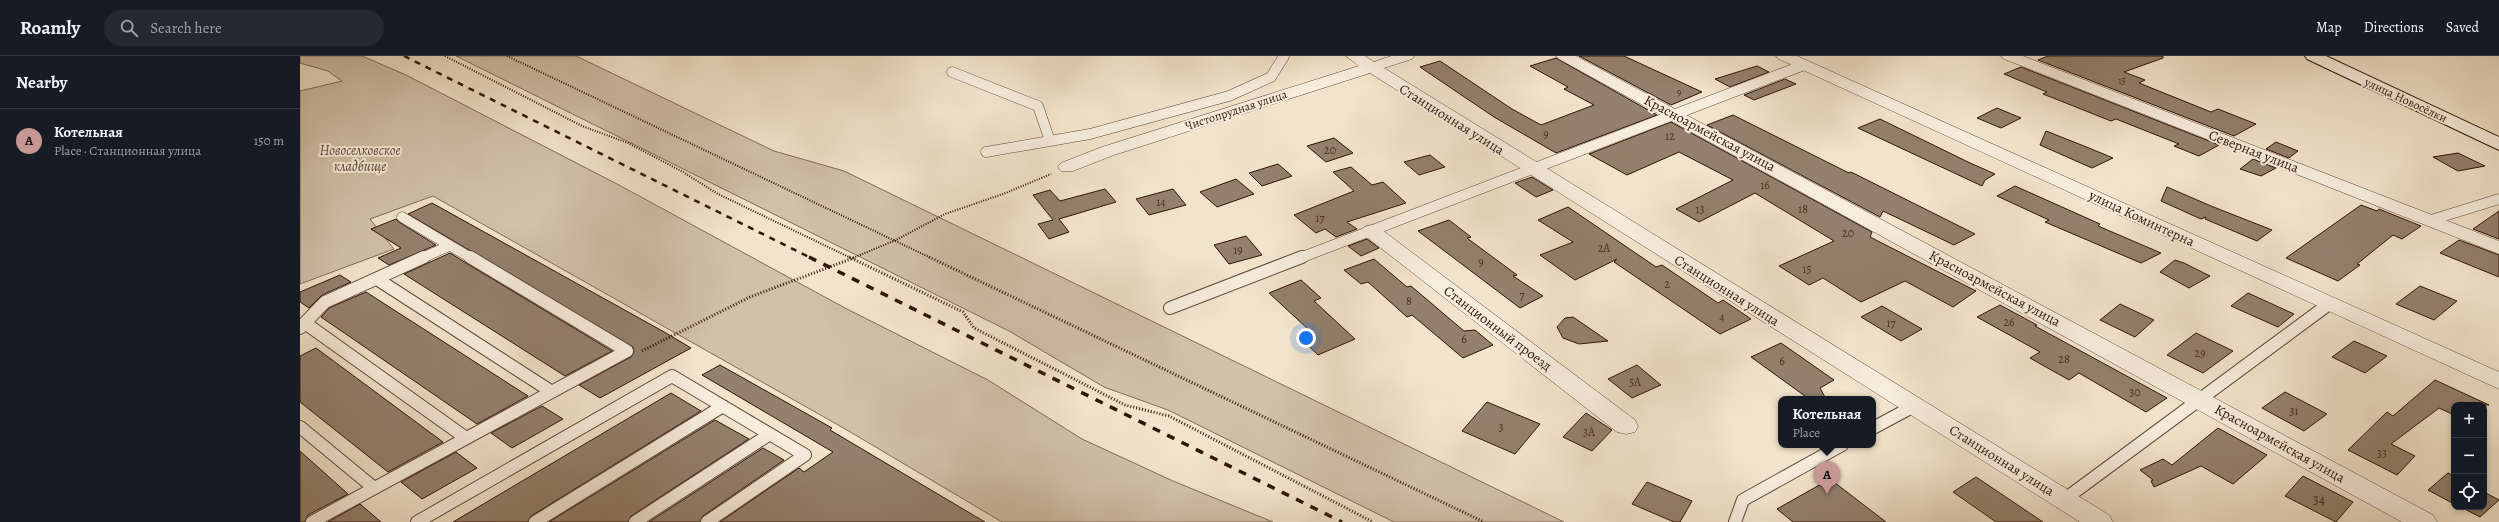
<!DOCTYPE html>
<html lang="en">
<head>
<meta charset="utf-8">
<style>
  body { margin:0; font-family:Alegreya,serif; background:#242831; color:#f1f3f6 }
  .controls { position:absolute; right:12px; bottom:12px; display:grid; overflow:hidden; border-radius:8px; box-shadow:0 2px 6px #0003 }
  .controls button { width:36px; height:36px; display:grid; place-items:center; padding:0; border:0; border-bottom:1px solid #363941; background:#171b24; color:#f1f3f6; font:20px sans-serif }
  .you { position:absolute; left:1006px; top:282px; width:14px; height:14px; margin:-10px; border:3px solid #fff; border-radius:50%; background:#1a73e8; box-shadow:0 0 0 6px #1a73e833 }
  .badge { display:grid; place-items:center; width:26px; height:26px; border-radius:50%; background:#c59692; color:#111; font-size:13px; font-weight:700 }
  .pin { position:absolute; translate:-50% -33px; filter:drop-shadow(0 1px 2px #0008) }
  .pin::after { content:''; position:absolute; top:21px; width:14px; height:12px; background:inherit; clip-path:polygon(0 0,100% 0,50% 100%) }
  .popup { position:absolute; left:1478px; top:340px; width:98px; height:52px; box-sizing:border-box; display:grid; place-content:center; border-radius:8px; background:#171b24; filter:drop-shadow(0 1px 3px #0005); font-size:13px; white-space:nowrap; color:#9ea1a6 }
  .popup b { font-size:15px; color:#f1f3f6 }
  .popup::after { content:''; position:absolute; left:50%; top:100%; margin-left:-8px; border:8px solid transparent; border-top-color:#171b24 }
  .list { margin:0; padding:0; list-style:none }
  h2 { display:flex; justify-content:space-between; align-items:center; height:52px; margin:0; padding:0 16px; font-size:17px }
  h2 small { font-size:13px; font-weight:400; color:#9ea1a6 }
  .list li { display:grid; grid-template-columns:26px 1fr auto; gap:12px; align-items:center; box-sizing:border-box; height:64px; padding:0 16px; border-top:1px solid #363941 }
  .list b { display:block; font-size:15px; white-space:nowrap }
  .list p { margin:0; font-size:13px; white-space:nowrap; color:#9ea1a6 }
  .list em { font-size:13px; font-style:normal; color:#9ea1a6 }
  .icon { flex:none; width:22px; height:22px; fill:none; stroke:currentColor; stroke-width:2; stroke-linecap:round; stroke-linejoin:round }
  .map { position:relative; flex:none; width:2199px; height:466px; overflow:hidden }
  header { display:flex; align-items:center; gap:24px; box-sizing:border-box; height:56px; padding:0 20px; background:#171b24; border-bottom:1px solid #363941 }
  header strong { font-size:19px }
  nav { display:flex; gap:22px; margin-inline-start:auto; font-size:14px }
  .search { width:280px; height:36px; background:#242831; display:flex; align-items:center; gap:10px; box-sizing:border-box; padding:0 14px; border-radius:22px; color:#9ea1a6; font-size:15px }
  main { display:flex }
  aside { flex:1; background:#171b24 }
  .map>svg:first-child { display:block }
</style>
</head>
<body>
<header>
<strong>Roamly</strong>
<div class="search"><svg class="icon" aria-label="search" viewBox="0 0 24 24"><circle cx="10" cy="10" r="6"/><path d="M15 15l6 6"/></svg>Search here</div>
<nav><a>Map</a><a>Directions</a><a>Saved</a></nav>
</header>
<main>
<aside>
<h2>Nearby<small></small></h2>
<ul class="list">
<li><span class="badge">A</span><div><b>Котельная</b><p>Place · Станционная улица</p></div><em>150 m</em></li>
</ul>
</aside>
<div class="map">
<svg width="2199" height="466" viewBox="0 0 2199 466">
  <rect width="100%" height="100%" fill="#f2e4cc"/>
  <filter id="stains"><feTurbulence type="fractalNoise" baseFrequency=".005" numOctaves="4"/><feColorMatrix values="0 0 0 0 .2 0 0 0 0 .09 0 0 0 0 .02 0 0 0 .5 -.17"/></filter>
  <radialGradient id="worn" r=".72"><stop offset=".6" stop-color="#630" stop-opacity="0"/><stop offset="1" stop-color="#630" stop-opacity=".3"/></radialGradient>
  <path fill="#d1c1aa" stroke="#806a58" d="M 0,0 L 62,0 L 106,19 L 319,129 L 545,252 L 688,324 L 782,383 L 873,425 L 973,466 L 702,466 L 547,374 L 133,140 L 70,163 L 94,193 L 0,228 L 0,35 L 42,25 L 28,15 L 0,7 Z
    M 156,0 L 276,0 L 474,95 L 544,115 L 1264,466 L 1094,466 L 868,354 L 804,331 L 709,275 Z"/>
  <path fill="#94806d" stroke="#2f1406" d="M 1279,0 L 1324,0 L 1402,36 L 1371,49 Z
    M 1748,0 L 1863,0 L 1863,2 L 1824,16 L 1845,24 L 1839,27 L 1911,56 L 1918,53 L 1956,68 L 1934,80 L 1738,4 Z
    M 1256,2 L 1357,59 L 1256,97 L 1194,61 L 1120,11 L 1140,5 L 1212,53 L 1241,69 L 1294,49 L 1264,33 L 1268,31 L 1230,10 Z
    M 1457,10 L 1469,16 L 1430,31 L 1415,23 Z
    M 1721,11 L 1919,89 L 1899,100 L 1874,90 L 1879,88 L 1816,63 L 1811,65 L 1743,38 L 1747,36 L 1704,18 Z
    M 1485,23 L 1496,28 L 1454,44 L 1444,39 Z
    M 1697,52 L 1721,62 L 1701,72 L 1677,62 Z
    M 1433,59 L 1549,117 L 1551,116 L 1675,178 L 1654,189 L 1583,155 L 1580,161 L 1407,69 Z
    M 1580,63 L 1668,106 L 1695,118 L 1685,124 L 1682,130 L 1558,72 Z
    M 1371,66 L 1572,176 L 1570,181 L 1676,235 L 1653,251 L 1605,225 L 1561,246 L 1523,222 L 1509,229 L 1479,210 L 1534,185 L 1455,137 L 1399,166 L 1376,153 L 1433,124 L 1379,96 L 1327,119 L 1289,98 Z
    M 1746,75 L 1789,92 L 1813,102 L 1792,112 L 1740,89 Z
    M 1034,82 L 1053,97 L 1026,106 L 1007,90 Z
    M 1976,86 L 1998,95 L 1989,102 L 1966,93 Z
    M 2158,97 L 2185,110 L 2158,115 L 2133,101 Z
    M 1130,99 L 1145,111 L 1119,119 L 1104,106 Z
    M 1953,103 L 1976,112 L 1961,120 L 1940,113 Z
    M 978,108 L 992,120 L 962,130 L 949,117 Z
    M 1051,111 L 1072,129 L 1083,126 L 1106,147 L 1047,166 L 1057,173 L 1036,181 L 1025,173 L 1016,177 L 994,159 L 1054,135 L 1033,116 Z
    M 1232,121 L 1253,134 L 1236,141 L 1215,127 Z
    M 936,123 L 954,138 L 917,151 L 900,136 Z
    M 1715,130 L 1800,168 L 1798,170 L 1861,197 L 1841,207 L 1745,166 L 1749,164 L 1697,140 Z
    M 1867,131 L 1911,150 L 1972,174 L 1957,185 L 1905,163 L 1906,161 L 1901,163 L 1861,145 Z
    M 805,133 L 816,146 L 759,163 L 769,176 L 749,183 L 738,168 L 753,164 L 733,139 L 750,134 L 760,145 Z
    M 873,133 L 886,149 L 849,159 L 836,143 Z
    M 132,147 L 366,277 L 391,292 L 300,342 L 279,329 L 331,301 L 334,296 L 333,291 L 108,158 Z
    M 2061,149 L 2077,155 L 2079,153 L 2121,170 L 2102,183 L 2093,179 L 2057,208 L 2060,209 L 2038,225 L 1986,202 Z
    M 1268,151 L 1356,211 L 1362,209 L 1418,247 L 1423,244 L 1451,263 L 1420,278 L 1314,206 L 1317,203 L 1275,224 L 1240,199 L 1273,186 L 1238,164 Z
    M 2199,155 L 2199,183 L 2173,173 Z
    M 96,163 L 99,166 L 136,189 L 89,209 L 78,202 L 101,192 L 71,173 Z
    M 1149,164 L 1171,181 L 1167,182 L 1217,219 L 1213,220 L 1243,240 L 1220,252 L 1118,175 Z
    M 946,180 L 962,199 L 929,208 L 914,189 Z
    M 1067,183 L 1079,192 L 1061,200 L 1048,190 Z
    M 2159,184 L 2199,199 L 2199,221 L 2140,197 Z
    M 150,197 L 166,207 L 312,295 L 265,320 L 104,218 Z
    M 1074,203 L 1107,231 L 1111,230 L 1164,275 L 1175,274 L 1193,289 L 1163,302 L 1112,259 L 1107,261 L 1068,226 L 1061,228 L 1044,214 Z
    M 1875,204 L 1884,207 L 1910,220 L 1889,232 L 1860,216 Z
    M 40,219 L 51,226 L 22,239 L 9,252 L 0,246 L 0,236 Z
    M 1001,224 L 1021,242 L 1014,245 L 1055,283 L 1018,299 L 997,279 L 1009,274 L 969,237 Z
    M 2120,230 L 2157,245 L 2134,264 L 2096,248 Z
    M 66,236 L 228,340 L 177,368 L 21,261 L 29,252 Z
    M 1948,237 L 1994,258 L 1978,271 L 1931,250 Z
    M 1820,248 L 1854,264 L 1835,281 L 1800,264 Z
    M 1700,249 L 1737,269 L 1735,270 L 1867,342 L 1846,356 L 1779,317 L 1769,324 L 1730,302 L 1740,296 L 1677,261 Z
    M 1582,250 L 1622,273 L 1601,285 L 1561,261 Z
    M 1273,261 L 1308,285 L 1279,288 L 1263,282 L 1257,271 L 1265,262 Z
    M 1896,277 L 1933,295 L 1903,317 L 1867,299 Z
    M 2054,285 L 2087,300 L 2065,317 L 2032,301 Z
    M 1481,287 L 1534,324 L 1520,332 L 1526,343 L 1509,343 L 1451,301 Z
    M 16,292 L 143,386 L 88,416 L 0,346 L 0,300 Z
    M 420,309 L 532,372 L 530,374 L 685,466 L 420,466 L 499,412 L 504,416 L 533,396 L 402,319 Z
    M 1337,309 L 1361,329 L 1332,342 L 1308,323 Z
    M 2135,324 L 2189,349 L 2154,349 L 2154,359 L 2139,352 L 2091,388 L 2115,400 L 2097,419 L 2048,394 L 2087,356 L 2093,360 Z
    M 1985,336 L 2027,358 L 2004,375 L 1962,352 Z
    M 371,337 L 401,355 L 231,460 L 228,466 L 153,466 Z
    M 1187,346 L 1240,368 L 1215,398 L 1162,375 Z
    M 242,350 L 263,363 L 212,392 L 191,377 Z
    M 1286,357 L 1312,374 L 1292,395 L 1263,381 Z
    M 415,364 L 449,383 L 331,460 L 328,466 L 249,466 Z
    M 1918,372 L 1967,399 L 1933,428 L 1901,410 L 1854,431 L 1851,425 L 1853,424 L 1840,414 L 1863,403 L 1872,409 Z
    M 463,392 L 484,404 L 403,460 L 400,466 L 349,466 Z
    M 0,395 L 48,438 L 8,459 L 5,466 L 0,466 Z
    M 156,396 L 177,412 L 122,443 L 101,426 Z
    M 2148,417 L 2154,420 L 2154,448 L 2128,434 Z
    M 2003,420 L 2053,446 L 2036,466 L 1985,440 Z
    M 1676,421 L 1743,466 L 1696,466 L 1653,436 Z
    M 1530,423 L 1586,466 L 1493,466 L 1477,453 Z
    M 1347,426 L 1392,445 L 1380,466 L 1374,466 L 1332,448 Z
    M 2184,436 L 2199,444 L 2180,461 L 2161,451 L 2184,451 Z
    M 60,448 L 81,466 L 28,466 Z"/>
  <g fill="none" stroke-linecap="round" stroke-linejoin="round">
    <g stroke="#604838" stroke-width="11">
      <path id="lane-far1" d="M 652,16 L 738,50 L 750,85
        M 686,96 L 790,78 L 929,40 L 971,21 L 984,0
        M 102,161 L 171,202
        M 2131,164 L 2199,143
        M 122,202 L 149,190
        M 1000,202 L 1504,9"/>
    </g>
    <g stroke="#604838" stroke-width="14">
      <path id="lane" d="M 170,201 L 327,295
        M 77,223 L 252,336
        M 870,252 L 1002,201
        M 5,267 L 166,382
        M 0,272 L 25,246 L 124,201
        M 0,371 L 74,432
        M 1573,372 L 1614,350
        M 1765,443 L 2029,248
        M 12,466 L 327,295
        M 117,466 L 372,320 L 505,399 L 407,466
        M 235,466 L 423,350
        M 335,466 L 470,378
        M 1435,466 L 1443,444 L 1542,389"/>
    </g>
    <g stroke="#604838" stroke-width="1">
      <path id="street" d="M 1046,0 L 1065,0 L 1074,6 L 1091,0 L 1115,0 L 1112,3 L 1084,12 L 1809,459 L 1813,466 L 1780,466 L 1070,17 L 814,99 L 773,115 L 761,115 L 758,111 L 761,107 L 802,91 L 1059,10 Z
        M 1256,0 L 1276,0 L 2133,459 L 2137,466 L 2102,466 L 1259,3 Z
        M 1476,0 L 1497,0 L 2199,316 L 2199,333 L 1479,3 Z
        M 1701,0 L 1723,0 L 2199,185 L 2199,198 L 1704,3 Z
        M 1071,169 L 1078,171 L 1335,364 L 1338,370 L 1335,376 L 1326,378 L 1317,376 L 1064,179 L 1061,175 L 1064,171 Z"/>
    </g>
    <g stroke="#2f1406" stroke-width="2">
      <path id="secondary" d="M 2005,0 L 2026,0 L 2199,81 L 2199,94 L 2007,3 Z"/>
    </g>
    <path stroke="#2f1406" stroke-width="2" stroke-dasharray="1 1.5" stroke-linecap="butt" d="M 145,0 L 282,70 L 328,87 L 383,116 L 418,138 L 551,202
      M 207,0 L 631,202
      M 553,202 L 596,184 L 645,158 L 703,138 L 751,118"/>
    <path stroke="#2f1406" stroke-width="3" stroke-dasharray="1 2" stroke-linecap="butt" d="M 549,201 L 663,256 L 674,272 L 825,349 L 869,360 L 1073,466
      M 629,201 L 1184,466
      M 342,295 L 450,241 L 556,201"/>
    <use href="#lane-far1" stroke="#f7edde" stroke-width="10"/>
    <use href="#lane" stroke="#f7edde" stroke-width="12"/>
    <use href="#street" fill="#f7edde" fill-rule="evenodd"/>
    <use href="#secondary" fill="#f7edde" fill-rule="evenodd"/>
    <path stroke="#2f1406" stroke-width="2.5" stroke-dasharray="6 6" stroke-linecap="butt" d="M 104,0 L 511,202"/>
    <path stroke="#2f1406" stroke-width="3.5" stroke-dasharray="8 8" stroke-linecap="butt" d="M 509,201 L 1042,466"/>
  </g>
  <g text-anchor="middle" stroke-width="4" stroke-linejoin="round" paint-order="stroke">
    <g font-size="10" fill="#482f20">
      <text x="1822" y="28">15</text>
      <text x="1379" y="39">9</text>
    </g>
    <g font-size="12" fill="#2f1406" stroke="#f7edde">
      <text transform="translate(2106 44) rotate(25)" y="4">улица Новосёлки</text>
      <text transform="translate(936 54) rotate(-18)" y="4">Чистопрудная улица</text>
    </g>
    <g font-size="12" fill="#482f20">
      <text x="1246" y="82">9</text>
      <text x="1370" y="84">12</text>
      <text x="1030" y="98">20</text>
      <text x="1465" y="133">16</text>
      <text x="861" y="150">14</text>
      <text x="1400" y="157">13</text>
      <text x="1503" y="157">18</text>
      <text x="1020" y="166">17</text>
      <text x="1548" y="181">20</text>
      <text x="1304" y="196">2А</text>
      <text x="938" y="198">19</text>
      <text x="1181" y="210">9</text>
      <text x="1507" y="217">15</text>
      <text x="1367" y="232">2</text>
      <text x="1222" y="243">7</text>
      <text x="1109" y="249">8</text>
      <text x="1422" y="265">4</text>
      <text x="1709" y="270">26</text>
      <text x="1591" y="271">17</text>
      <text x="1164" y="287">6</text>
      <text x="1900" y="301">29</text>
      <text x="1764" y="307">28</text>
      <text x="1482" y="309">6</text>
      <text x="1335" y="330">5А</text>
      <text x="1835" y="340">30</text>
      <text x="1994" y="359">31</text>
      <text x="1201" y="375">3</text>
      <text x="1289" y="380">3А</text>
      <text x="2082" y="401">33</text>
    </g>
    <g font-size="14" fill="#2f1406" stroke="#f7edde">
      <text transform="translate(1152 63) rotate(32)" y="5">Станционная улица</text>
      <text transform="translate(1410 77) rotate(28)" y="5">Красноармейская улица</text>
      <text transform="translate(1954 95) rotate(21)" y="5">Северная улица</text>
      <text transform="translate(1842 162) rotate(25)" y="5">улица Коминтерна</text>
      <text transform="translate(1695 232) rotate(28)" y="5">Красноармейская улица</text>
      <text transform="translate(1427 234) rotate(32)" y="5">Станционная улица</text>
      <text transform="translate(1198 272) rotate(37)" y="5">Станционный проезд</text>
      <text transform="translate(1980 387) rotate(29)" y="5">Красноармейская улица</text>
      <text transform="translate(1702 404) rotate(32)" y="5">Станционная улица</text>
    </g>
    <g font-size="14" font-style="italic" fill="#604837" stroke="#f7edde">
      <text x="60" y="99">Новоселковское<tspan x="60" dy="16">кладбище</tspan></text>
    </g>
    <g font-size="14" fill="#482f20">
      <text x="2019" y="448">34</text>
    </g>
  </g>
  <rect width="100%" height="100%" filter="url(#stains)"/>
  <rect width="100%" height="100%" fill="url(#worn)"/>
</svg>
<div class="controls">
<button>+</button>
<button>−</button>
<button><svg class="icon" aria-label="locate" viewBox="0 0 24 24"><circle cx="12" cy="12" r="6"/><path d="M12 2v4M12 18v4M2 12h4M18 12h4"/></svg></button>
</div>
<div class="you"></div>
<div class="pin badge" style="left:1527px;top:438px">A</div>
<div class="popup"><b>Котельная</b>Place</div>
</div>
</main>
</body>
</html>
